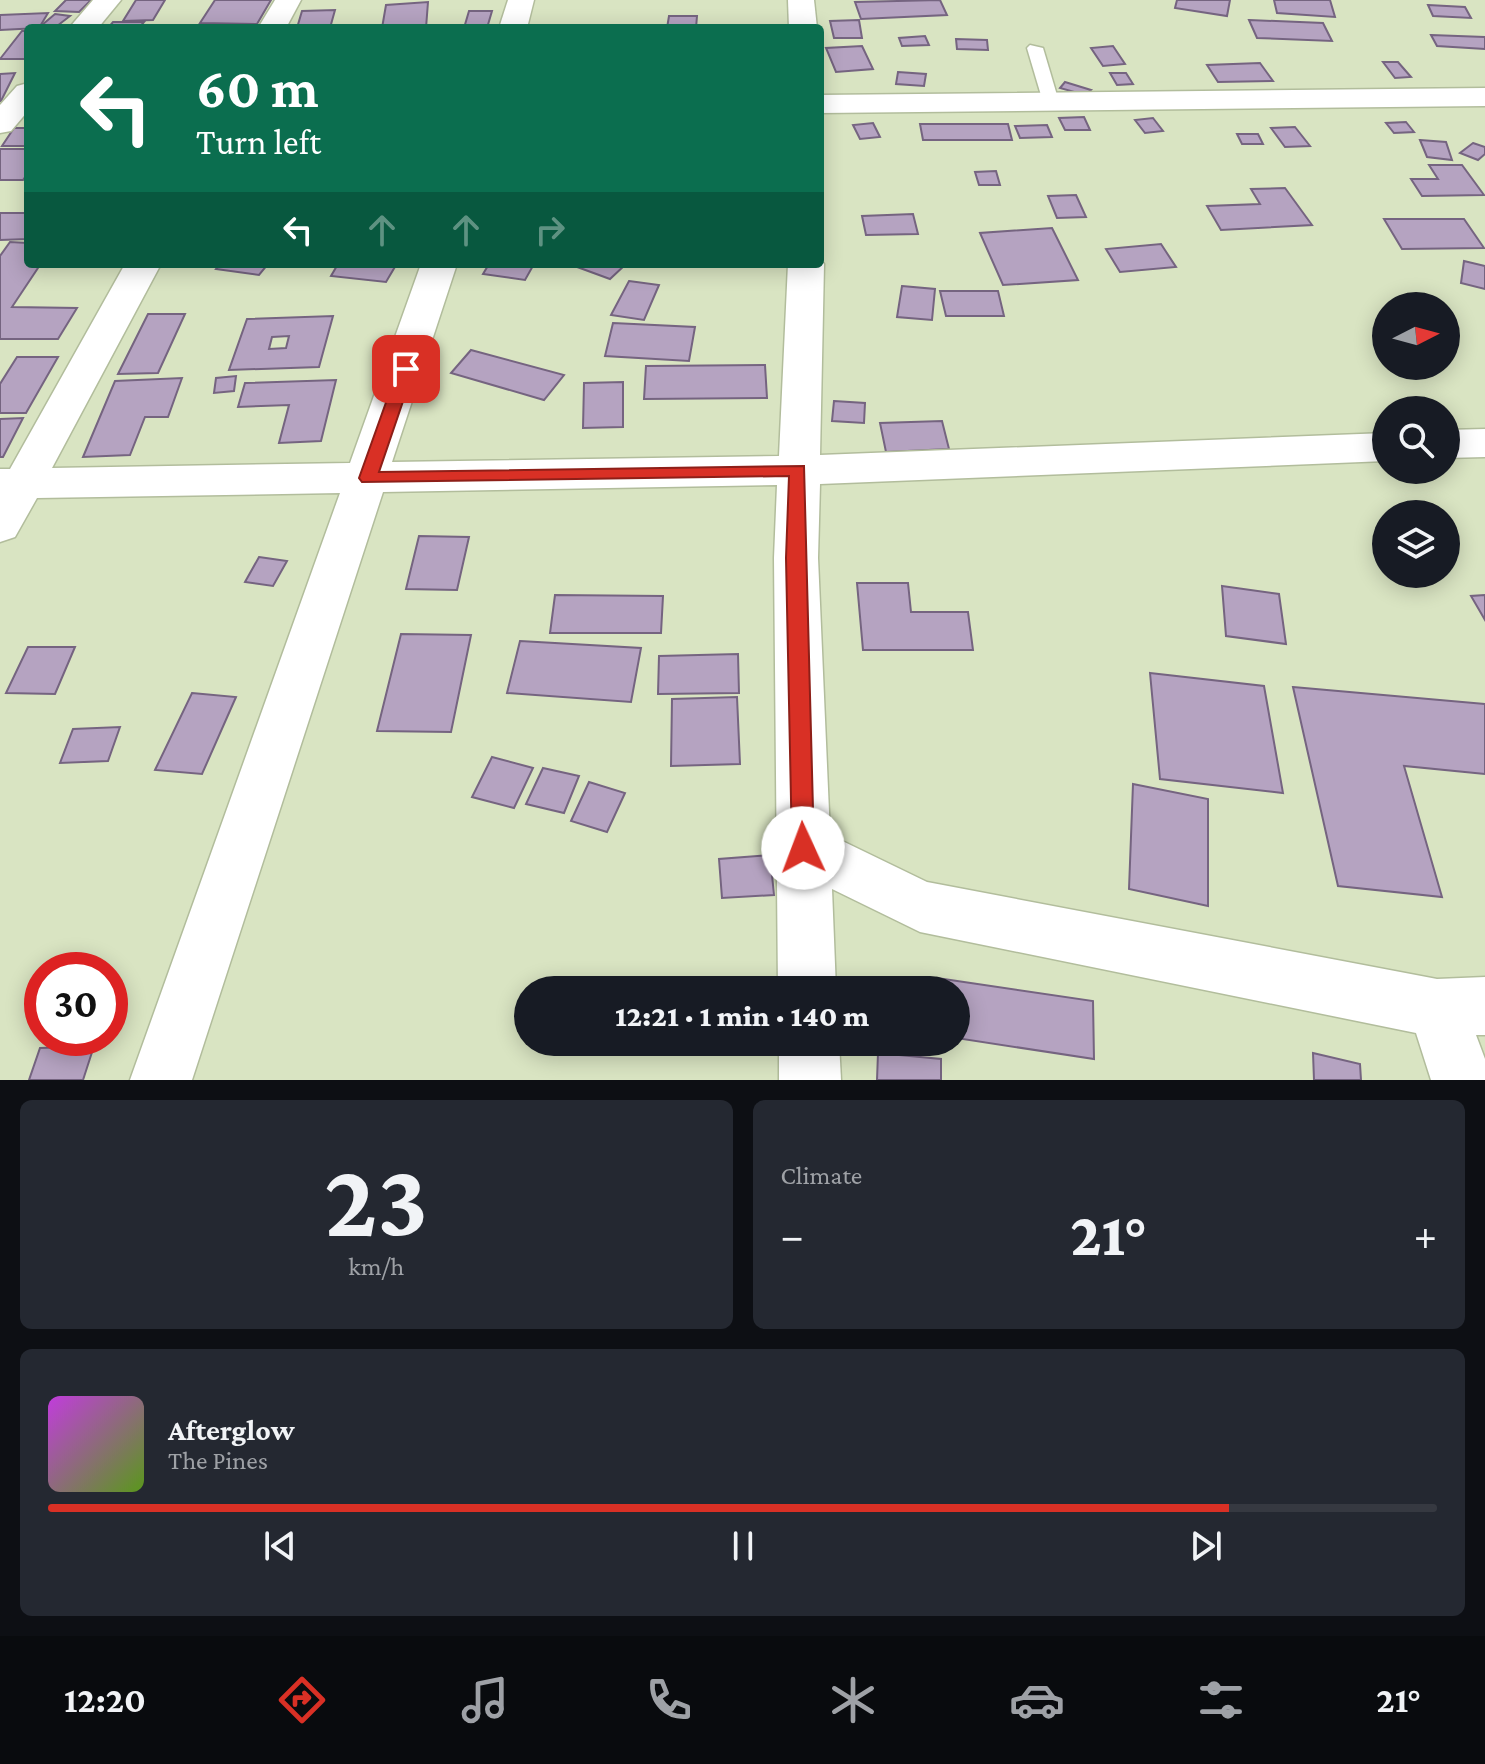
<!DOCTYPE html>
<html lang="en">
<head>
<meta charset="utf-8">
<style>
	:root { --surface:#171b24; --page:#242831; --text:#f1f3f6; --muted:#9ea1a6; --line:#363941; --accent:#d93025 }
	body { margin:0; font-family:"Crimson Pro",serif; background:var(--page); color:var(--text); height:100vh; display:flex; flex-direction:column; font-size:30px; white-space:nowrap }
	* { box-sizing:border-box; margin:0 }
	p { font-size:26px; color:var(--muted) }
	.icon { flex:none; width:44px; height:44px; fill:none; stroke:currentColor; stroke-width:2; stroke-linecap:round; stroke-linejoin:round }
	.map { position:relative; height:1080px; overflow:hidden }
	.panel { display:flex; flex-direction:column; gap:20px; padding:20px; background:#0d0f14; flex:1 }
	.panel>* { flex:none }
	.top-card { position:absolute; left:24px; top:24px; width:800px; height:244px; border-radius:8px; box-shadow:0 4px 20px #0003; background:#0b6e4f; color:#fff; overflow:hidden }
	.needle { width:52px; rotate:84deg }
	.tools { position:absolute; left:1372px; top:292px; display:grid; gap:16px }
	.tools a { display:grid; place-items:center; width:88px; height:88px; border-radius:50%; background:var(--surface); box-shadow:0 4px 20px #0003; font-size:40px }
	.speed { position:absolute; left:24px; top:952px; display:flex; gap:16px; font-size:40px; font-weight:700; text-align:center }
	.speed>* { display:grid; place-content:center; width:104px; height:104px; border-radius:50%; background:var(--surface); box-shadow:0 4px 20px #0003; line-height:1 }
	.speed .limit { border:12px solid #d22; background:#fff; color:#111 }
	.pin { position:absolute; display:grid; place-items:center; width:68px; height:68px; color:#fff; margin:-34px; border-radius:16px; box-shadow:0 4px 12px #0006 }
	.me { position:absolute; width:88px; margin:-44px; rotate:358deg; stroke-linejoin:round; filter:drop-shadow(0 0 6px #0008) }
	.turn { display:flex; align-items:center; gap:28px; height:168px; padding:0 40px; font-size:36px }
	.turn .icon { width:104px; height:104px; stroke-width:2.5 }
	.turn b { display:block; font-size:56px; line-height:68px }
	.lanes { display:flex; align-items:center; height:76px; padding:0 40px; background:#0003; justify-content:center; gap:40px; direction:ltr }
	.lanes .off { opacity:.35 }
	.big { font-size:60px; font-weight:800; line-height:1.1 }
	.panel .widget { flex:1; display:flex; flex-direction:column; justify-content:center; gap:12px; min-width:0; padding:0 28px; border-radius:12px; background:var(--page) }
	.panel .dial { align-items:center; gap:0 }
	.dial b { font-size:104px; line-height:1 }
	.song { display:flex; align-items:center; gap:24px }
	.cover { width:96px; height:96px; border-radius:12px; background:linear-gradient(135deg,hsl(290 70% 55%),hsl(90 70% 35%)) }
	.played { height:8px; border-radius:4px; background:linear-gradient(90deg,var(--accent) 85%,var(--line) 85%) }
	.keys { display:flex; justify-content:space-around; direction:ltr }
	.heat { display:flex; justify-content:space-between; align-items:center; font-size:44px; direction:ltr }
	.panel .tiles { flex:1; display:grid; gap:20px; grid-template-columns:1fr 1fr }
	.widget:last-child { grid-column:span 2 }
	.trip { position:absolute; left:514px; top:976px; width:456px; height:80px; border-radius:40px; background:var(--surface); box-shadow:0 4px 20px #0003; font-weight:800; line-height:80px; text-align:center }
	.tab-bar { display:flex; height:128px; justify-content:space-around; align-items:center; background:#090b0e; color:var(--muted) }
	.tab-bar .icon { width:56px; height:56px }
	.tab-bar .selected { color:var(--accent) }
	.tab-bar b { font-size:36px; color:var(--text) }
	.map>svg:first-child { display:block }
</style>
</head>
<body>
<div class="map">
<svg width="1485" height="1080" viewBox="0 0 1485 1080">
	<rect width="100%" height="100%" fill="#d9e4c2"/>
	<g fill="#b5a3c1" stroke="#756480" stroke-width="2" fill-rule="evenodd">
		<polygon points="66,0 91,0 79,12 55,11"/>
		<polygon points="136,0 165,0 153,20 123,21"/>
		<polygon points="215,0 271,0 257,24 200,23"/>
		<polygon points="940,0 947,15 861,19 855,2"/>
		<polygon points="1177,0 1230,0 1227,16 1175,8"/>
		<polygon points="1274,0 1330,0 1335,17 1277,13"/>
		<polygon points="428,2 426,28 382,28 386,5"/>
		<polygon points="1428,5 1465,7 1471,18 1433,16"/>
		<polygon points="335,10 330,28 297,28 302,11"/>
		<polygon points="469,11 492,11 487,28 464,28"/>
		<polygon points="48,13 39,28 0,30 0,15"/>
		<polygon points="55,14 70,16 57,26 42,25"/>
		<polygon points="669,16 697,16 696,28 667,28"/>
		<polygon points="859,20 862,38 834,38 830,21"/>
		<polygon points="1249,20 1323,23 1332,41 1257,38"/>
		<polygon points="113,22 144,22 139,28 108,28"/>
		<polygon points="22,31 28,31 28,59 0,59"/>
		<polygon points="1431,35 1485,37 1485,49 1437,46"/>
		<polygon points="925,36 929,45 902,46 899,38"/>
		<polygon points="956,39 987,40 988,50 957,49"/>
		<polygon points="862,46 873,69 836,72 826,48"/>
		<polygon points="1113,46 1125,64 1103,66 1091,48"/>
		<polygon points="1383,62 1398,62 1411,77 1395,78"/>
		<polygon points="1260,63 1273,81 1218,82 1207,65"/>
		<polygon points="898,72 926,74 924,86 896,84"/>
		<polygon points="15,73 1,101 0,101 0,74"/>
		<polygon points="1110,73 1126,73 1133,84 1117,85"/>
		<polygon points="1065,82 1091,90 1085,95 1060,88"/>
		<polygon points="1084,117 1090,130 1065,130 1059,118"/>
		<polygon points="1153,118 1163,131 1145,133 1135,120"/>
		<polygon points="1406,122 1414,132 1394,133 1386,123"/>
		<polygon points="873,123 880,137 860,139 853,125"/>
		<polygon points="920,124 1008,124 1012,140 923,140"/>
		<polygon points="1047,125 1052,137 1020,138 1015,126"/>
		<polygon points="1295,127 1310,146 1285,147 1271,128"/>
		<polygon points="14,128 28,128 28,146 2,146"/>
		<polygon points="1237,134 1258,134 1263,144 1242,144"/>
		<polygon points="1420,140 1446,142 1452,160 1427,157"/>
		<polygon points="1473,143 1485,147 1485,154 1478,160 1460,153"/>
		<polygon points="0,149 28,149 28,173 23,180 0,180"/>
		<polygon points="1429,165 1462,165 1484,195 1422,196 1411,179 1438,179"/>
		<polygon points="996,171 1000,185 979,185 975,172"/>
		<polygon points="1285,188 1312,225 1221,230 1207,206 1260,204 1251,189"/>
		<polygon points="1076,195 1086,217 1057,218 1048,196"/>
		<polygon points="0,213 28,213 28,239 0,240"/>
		<polygon points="913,214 918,234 866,235 862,216"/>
		<polygon points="1384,219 1464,219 1484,248 1402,249"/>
		<polygon points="1052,228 1078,280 1003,285 980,233"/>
		<polygon points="10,242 28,243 28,264 102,264 40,265 12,307 77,308 58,339 0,339 0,256"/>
		<polygon points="1161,244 1176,267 1120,272 1106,249"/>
		<polygon points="1464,261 1485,266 1485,289 1461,283"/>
		<polygon points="220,264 268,264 259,275 216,269"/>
		<polygon points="338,264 384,264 396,265 386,282 331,276"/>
		<polygon points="489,264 534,264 525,280 483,274"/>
		<polygon points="569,264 626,264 610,279"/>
		<polygon points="629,281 659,285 644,320 611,315"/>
		<polygon points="902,286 935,289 932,320 897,317"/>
		<polygon points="940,291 998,291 1004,316 946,316"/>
		<polygon points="148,314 185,314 158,373 118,374"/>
		<path d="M 333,316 L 319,367 L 229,370 L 247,319 ZM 289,336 L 286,348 L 269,349 L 272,337 Z"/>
		<polygon points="613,323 695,327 689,361 605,356"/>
		<polygon points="471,350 564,375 544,400 451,373"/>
		<polygon points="17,357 58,357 26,413 0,413 0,384"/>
		<polygon points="765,365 767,398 644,399 646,366"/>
		<polygon points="236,376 234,391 214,393 216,378"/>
		<polygon points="182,378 168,417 145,417 130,455 83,457 115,381"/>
		<polygon points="336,380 321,441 279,443 289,405 238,407 245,383"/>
		<polygon points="623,382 623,427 583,428 584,383"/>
		<polygon points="834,401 865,403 864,423 832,421"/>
		<polygon points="23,418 3,457 0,457 0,419"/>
		<polygon points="942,421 949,449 886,452 880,423"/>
		<polygon points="419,536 469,537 457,590 406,589"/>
		<polygon points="259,557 287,561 273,586 245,582"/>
		<polygon points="857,583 908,583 911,612 968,612 973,650 863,650"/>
		<polygon points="1222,586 1279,594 1286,644 1226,636"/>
		<polygon points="555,595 663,596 661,633 550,633"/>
		<polygon points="1485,595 1485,620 1471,596"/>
		<polygon points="401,634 471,635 451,732 377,731"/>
		<polygon points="520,641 641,648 631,702 507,693"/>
		<polygon points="28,647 75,647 55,694 6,693"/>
		<polygon points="738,654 739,693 658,694 659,656"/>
		<polygon points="1150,673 1264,686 1283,793 1160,779"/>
		<polygon points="1293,687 1485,704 1485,774 1404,766 1442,897 1338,886"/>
		<polygon points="192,693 236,697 202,774 155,770"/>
		<polygon points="737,697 740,764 671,766 672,699"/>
		<polygon points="120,727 108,761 60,763 73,729"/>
		<polygon points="492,757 533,768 514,808 472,797"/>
		<polygon points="543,768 579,776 564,813 526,804"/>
		<polygon points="589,782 625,793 607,832 571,821"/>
		<polygon points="1133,784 1208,799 1208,906 1129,889"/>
		<polygon points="770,855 774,895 722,898 719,859"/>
		<polygon points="937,978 1093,1001 1094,1059 956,1038 956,990 936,990"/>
		<polygon points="94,1046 83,1080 29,1080 40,1048"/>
		<polygon points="878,1053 941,1059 941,1080 877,1080"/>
		<polygon points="1313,1053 1360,1064 1361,1080 1314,1080"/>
	</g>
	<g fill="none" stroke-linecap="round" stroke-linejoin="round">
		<defs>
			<polygon id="service" points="1030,45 1043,48 1059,102 1057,105 1043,102 1027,48"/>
			<g id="minor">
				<polygon points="93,0 121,0 98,28 69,28"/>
				<polygon points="275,0 301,0 286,28 258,28"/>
				<polygon points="508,0 534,0 527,28 499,28"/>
				<polygon points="788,0 814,0 817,28 789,28"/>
				<polygon points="28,83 28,111 11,131 0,133 0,105 17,86"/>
				<polygon points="1485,88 1485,106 820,113 820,95"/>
				<polygon points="820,259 824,264 820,455 1386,433 1386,461 820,484 818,558 830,835 927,882 1437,979 1485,977 1485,1035 1476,1035 1485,1059 1485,1080 1431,1080 1416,1033 920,932 832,889 836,990 778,990 774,558 777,485 383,492 192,1080 130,1080 340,493 37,498 15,537 0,542 0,469 10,469 125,264 161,264 52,468 350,463 421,264 457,264 392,462 779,456 788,264 820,264"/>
				<polygon points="1485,429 1485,457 1446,458 1446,430"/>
				<polygon points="779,1042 839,1042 841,1080 779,1080"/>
			</g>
		</defs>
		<use href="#service" stroke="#b2bd9c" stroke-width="3"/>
		<use href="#minor" stroke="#b2bd9c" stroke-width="3"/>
		<use href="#service" fill="#fff" fill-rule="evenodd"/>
		<use href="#minor" fill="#fff" fill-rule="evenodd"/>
	</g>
	<polygon fill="#d93025" stroke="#8d1f18" stroke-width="2" points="406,364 414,369 379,472 804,466 814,848 811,855 803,858 795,855 792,848 786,558 789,476 362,482 359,478 398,369"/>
</svg>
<div class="tools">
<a><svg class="needle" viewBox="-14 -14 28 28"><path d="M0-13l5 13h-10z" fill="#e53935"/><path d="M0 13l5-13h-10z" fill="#9ea1a6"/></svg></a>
<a><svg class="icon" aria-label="search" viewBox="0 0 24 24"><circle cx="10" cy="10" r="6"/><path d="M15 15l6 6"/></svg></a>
<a><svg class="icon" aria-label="layers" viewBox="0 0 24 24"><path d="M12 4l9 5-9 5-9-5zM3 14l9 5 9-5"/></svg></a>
</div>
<div class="speed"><div class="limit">30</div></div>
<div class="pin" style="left:406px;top:369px;background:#d93025"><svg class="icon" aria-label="arrive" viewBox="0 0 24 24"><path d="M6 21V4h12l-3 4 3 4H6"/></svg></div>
<svg class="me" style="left:803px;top:848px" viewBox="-20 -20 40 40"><circle r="19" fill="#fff"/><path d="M0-13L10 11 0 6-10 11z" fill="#d93025"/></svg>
<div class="trip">12:21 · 1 min · 140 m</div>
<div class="top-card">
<div class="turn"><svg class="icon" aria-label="left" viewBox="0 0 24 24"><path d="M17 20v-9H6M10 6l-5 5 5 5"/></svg><div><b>60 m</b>Turn left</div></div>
<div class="lanes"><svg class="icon" aria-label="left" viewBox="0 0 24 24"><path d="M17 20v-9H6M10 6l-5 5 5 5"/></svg><svg class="icon off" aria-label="ahead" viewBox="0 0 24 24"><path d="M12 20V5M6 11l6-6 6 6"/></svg><svg class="icon off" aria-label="ahead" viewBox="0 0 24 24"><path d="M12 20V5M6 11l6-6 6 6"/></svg><svg class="icon off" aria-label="right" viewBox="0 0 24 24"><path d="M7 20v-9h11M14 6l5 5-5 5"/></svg></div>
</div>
</div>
<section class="panel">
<div class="tiles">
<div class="widget dial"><b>23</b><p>km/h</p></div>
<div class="widget"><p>Climate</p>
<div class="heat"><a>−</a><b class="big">21°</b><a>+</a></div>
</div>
<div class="widget">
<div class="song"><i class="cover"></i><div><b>Afterglow</b><p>The Pines</p></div></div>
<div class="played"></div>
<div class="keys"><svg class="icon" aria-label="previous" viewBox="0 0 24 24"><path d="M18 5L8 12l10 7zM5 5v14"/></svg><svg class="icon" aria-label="pause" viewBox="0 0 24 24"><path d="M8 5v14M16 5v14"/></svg><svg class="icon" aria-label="next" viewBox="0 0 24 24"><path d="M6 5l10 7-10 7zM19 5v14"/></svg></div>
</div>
</div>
</section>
<nav class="tab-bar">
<b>12:20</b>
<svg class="icon selected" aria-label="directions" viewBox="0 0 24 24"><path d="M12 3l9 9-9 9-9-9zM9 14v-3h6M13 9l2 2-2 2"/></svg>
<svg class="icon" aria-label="music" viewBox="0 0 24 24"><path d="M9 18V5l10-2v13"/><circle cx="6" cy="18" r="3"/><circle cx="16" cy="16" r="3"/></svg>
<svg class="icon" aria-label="phone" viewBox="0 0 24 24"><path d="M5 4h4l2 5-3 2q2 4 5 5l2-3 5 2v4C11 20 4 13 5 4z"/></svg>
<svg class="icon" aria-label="climate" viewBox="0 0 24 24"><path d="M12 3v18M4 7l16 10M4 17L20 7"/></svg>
<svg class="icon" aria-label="car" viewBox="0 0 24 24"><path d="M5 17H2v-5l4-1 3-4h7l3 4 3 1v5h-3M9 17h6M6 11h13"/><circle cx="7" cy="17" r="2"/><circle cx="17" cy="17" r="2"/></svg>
<svg class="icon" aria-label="filters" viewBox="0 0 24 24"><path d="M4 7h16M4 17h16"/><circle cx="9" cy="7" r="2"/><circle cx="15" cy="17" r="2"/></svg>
<b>21°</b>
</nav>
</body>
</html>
